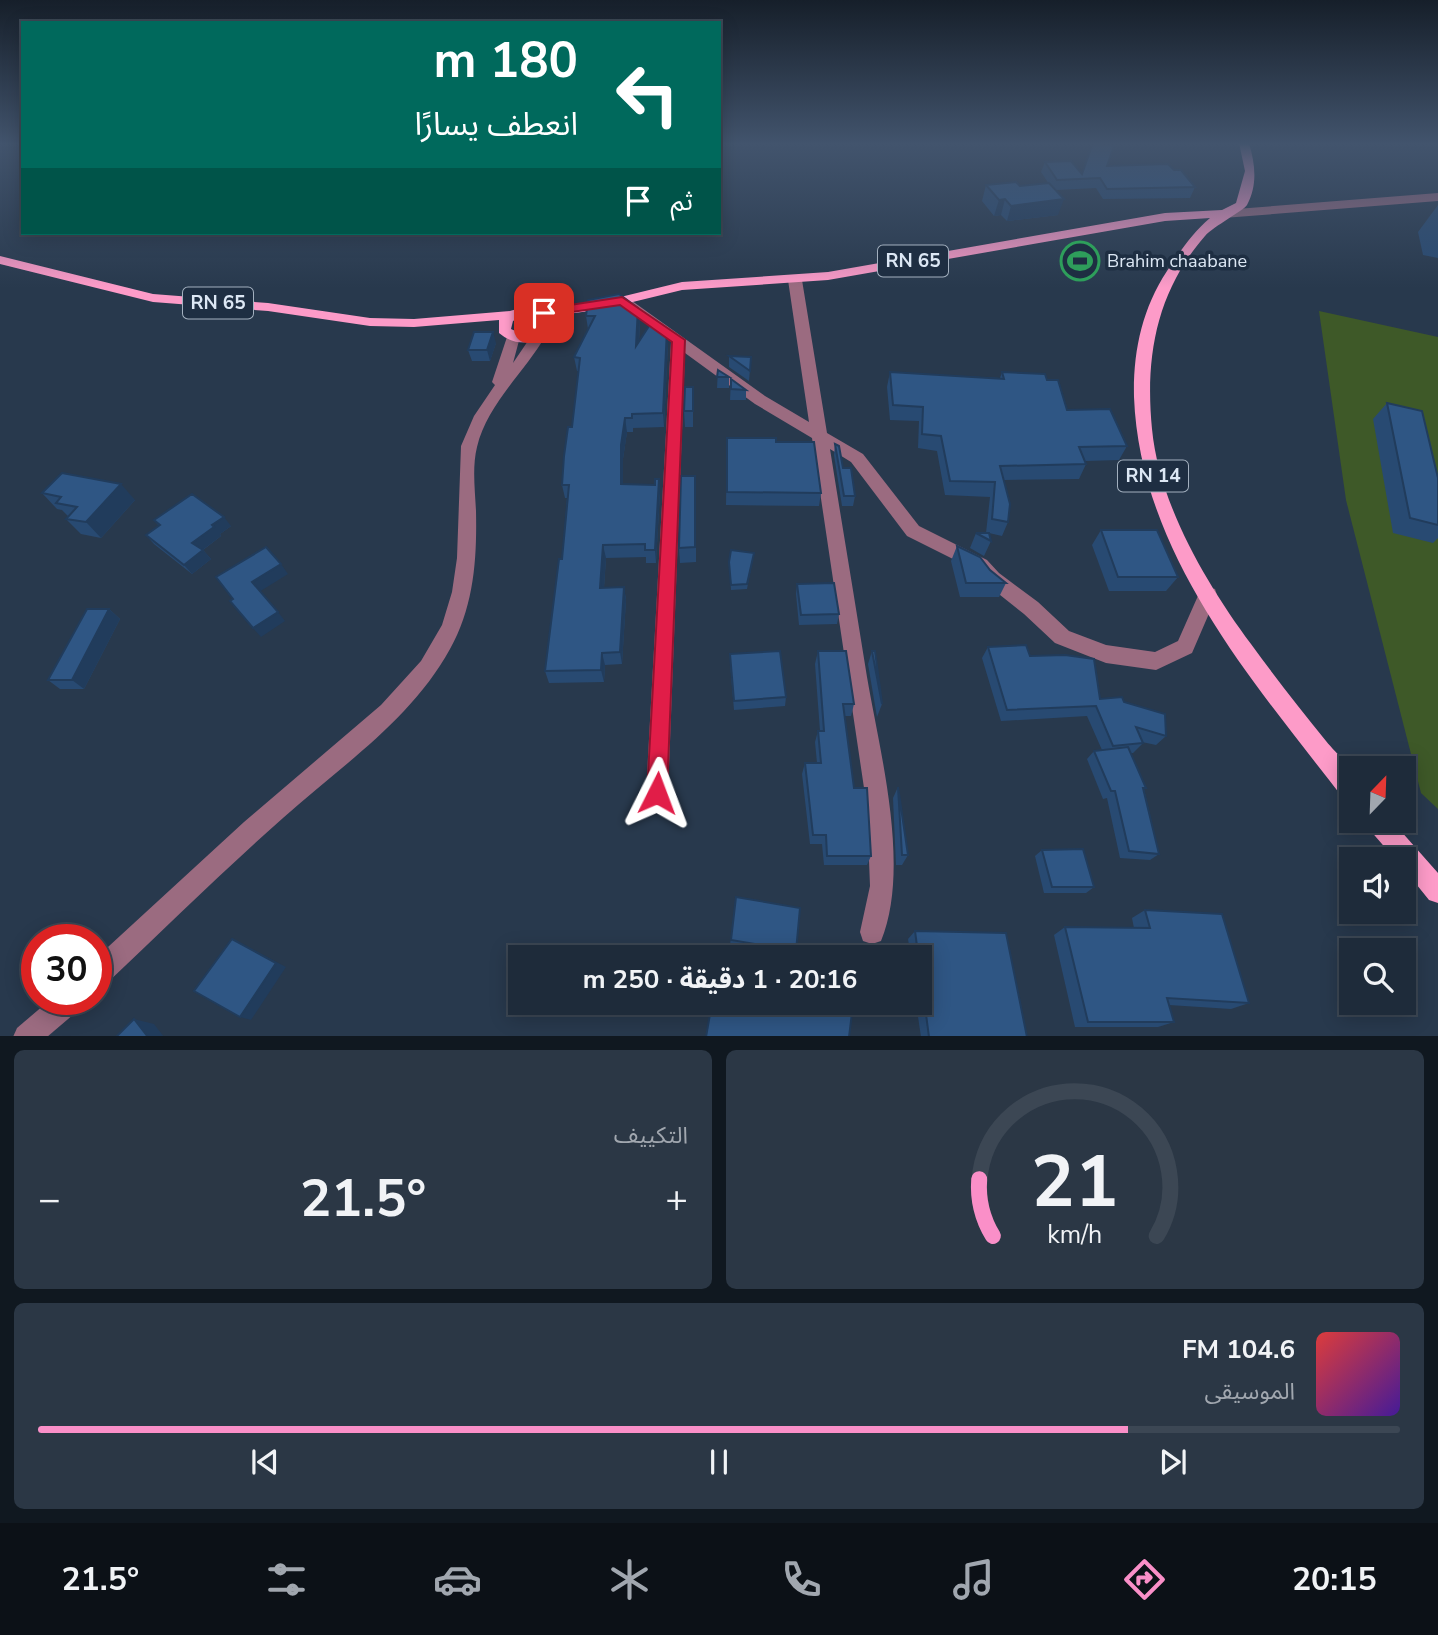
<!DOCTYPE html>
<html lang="ar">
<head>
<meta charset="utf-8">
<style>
	:root { --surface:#1e2b3a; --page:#2b3745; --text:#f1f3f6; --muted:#a1a7af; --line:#3c4754; --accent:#fa8fc8 }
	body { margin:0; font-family:"Nunito Sans","Noto Sans Arabic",sans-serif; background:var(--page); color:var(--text); direction:rtl; height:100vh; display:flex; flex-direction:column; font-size:26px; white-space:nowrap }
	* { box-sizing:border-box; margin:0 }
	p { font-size:23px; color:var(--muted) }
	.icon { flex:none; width:38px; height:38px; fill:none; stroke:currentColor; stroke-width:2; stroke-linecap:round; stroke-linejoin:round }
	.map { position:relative; height:1036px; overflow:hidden; direction:ltr }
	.panel { display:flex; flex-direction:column; gap:14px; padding:14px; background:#101820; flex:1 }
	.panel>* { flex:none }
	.banner { position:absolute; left:21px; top:21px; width:700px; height:214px; border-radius:0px; box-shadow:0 4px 18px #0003,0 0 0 2px var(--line); direction:rtl; background:#00695c; color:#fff; overflow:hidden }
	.needle { width:46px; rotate:23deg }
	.tools { position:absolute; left:1339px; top:756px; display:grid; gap:14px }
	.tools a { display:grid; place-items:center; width:77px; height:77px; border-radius:0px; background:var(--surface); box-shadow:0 4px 18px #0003,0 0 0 2px var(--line); font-size:35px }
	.speed { position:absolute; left:21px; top:924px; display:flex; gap:14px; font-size:35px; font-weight:700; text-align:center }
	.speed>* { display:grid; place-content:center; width:91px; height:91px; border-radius:50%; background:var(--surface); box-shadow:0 4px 18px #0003,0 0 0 2px var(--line); line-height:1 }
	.speed .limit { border:10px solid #d22; background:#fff; color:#111 }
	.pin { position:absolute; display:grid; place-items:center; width:60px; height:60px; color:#fff; margin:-30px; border-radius:14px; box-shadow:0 4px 10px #0006 }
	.me { position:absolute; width:77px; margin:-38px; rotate:3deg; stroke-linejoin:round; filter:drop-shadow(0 0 5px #0008) }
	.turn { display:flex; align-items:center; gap:24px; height:147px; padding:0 28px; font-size:32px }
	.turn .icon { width:91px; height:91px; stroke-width:2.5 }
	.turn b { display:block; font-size:49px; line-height:60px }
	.then { display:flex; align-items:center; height:66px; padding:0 28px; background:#0003; gap:14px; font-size:26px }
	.big { font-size:52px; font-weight:700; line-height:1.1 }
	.panel .tile { flex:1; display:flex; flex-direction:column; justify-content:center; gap:10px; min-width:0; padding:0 24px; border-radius:10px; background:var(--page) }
	.panel .dial { align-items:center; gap:0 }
	.dial svg { height:182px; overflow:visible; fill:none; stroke:var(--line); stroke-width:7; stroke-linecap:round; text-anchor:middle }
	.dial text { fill:var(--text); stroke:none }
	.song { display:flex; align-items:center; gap:21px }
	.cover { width:84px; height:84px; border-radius:10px; background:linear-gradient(135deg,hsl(0 70% 55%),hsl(260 70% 35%)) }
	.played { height:7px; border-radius:4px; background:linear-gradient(90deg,var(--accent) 80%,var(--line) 80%) }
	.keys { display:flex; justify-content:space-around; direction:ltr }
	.heat { display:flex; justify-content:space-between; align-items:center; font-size:38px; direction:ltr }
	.panel .tiles { flex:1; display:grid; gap:14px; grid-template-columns:1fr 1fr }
	.tile:last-child { grid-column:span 2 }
	.trip { position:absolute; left:508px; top:945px; width:424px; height:70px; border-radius:0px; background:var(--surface); box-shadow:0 4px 18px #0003,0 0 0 2px var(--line); font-weight:700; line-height:70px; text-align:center; direction:rtl }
	.menu { display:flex; height:112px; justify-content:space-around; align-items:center; background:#0c1117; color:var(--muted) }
	.menu .icon { width:49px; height:49px }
	.menu .selected { color:var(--accent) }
	.menu b { font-size:32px; color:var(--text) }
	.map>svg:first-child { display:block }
</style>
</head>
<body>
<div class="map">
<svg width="1438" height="1037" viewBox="0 0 1438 1037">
	<rect width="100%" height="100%" fill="#28394d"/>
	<polygon fill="#3e5928" points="1319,311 1438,337 1438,809 1421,793 1346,500"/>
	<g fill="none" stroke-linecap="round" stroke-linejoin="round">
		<g fill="#9b6b80" fill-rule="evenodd">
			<polygon points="1438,193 1438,201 1223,218 1217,214 1223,210"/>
			<path d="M 795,276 L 802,280 L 827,433 L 863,454 L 919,526 L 987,560 L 999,573 L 1038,602 L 1069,631 L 1106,645 L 1155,652 L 1178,641 L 1201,589 L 1208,587 L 1215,589 L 1217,595 L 1192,653 L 1156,670 L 1106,663 L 1055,643 L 1024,614 L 985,583 L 975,570 L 907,536 L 851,462 L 830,449 C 842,525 855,601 867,677 C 880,753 911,868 881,941 L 872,944 L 863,941 L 860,932 L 870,886 L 867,808 L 812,438 L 755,404 L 685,353 L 668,793 L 665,801 L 657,804 L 649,801 L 646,793 L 671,342 L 616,301 L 623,297 L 628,298 L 765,396 L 809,422 L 788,280 Z"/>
			<path d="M 539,330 L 546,335 C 525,372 487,404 477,447 C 472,467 475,490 476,511 C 477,559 474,606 450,649 C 411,720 341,766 283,818 C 222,872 164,929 105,985 L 96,989 L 96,958 L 244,822 L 381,705 L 421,661 L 442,625 L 452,592 L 457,558 L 461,446 L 474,416 L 495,385 L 492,382 L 508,334 L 518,334 L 520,337 L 513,363 L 534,332 Z"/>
			<polygon points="51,999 85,999 81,1008 47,1037 13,1037 17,1028"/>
		</g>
		<g fill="#fd9bc8" fill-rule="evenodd">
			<path d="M 1239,143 L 1249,143 C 1255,164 1258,184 1247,205 C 1243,211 1214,226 1205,236 C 1156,292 1145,358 1152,429 C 1159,504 1207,585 1251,644 C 1275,677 1300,709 1326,741 C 1333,750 1349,764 1351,774 C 1353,783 1351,793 1351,801 L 1343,798 C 1252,680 1140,553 1134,397 C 1133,352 1142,309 1167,271 C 1180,252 1192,233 1210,218 L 1165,221 L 828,280 L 682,290 L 604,309 L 553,316 L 557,321 C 545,343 519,350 499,333 L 499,320 L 414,327 L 370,326 L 268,311 L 153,302 L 0,264 L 0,256 L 153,294 L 268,303 L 370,318 L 414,319 L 510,311 L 527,306 L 544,309 L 604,301 L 682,282 L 828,272 L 1165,213 L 1222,210 L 1236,203 L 1245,171 ZM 528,314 L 539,316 L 543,321 L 537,329 L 522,334 L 511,329 L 513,321 Z"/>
			<polygon points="1366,821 1392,821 1438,873 1438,903 1429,900 1404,869 1404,859 1395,859 1369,829"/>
		</g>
	</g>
	<g fill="#284a72">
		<polygon points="1045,162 1082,174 1107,166 1174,170 1195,187 1190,198 1103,199 1096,188 1056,190 1058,215 1007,221 1001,215 994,216 982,201 986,185 1020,186 1049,184 1041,172"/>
		<polygon points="1438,205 1438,258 1423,255 1418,232"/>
		<polygon points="638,308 640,322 639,343 668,343 664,427 633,428 633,432 627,432 623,459 623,484 655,485 659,479 660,492 656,563 646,563 646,557 606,558 604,588 624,587 626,600 622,664 605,665 604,682 549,683 545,671 562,559 567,498 565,498 562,485 572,427 579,371 577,371 574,357 588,329 586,316"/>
		<polygon points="496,343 490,361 472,361 468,350"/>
		<polygon points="729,356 751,357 749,381 729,367"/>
		<polygon points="718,370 729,377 729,388 717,388"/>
		<polygon points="890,372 1000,378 1002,372 1047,380 1067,410 1127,446 1119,460 1085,461 1086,464 1079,479 1004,480 1008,522 1002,536 989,533 991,541 984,556 970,548 976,533 988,533 986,533 990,497 945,495 937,451 918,448 919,421 890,420 887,387"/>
		<polygon points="731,379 746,390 746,400 730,400"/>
		<polygon points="693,387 693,427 685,427 684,411"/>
		<polygon points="1387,403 1438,478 1438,538 1433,543 1393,533 1373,419"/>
		<polygon points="727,438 776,442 821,493 819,506 726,505"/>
		<polygon points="835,444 843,468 855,496 853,506 842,506 834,455"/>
		<polygon points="696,492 696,562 680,563 679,548"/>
		<polygon points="42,493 135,500 101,538 81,534 66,519 68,516 62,510 57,509"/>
		<polygon points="154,520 231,526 220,534 221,536 203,550 211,559 192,574 154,544 146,535 159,526"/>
		<polygon points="1101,530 1178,577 1166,591 1109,591 1092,545"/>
		<polygon points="957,546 1006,583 999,597 960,597 951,561"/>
		<polygon points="754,553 747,589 731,590 729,562"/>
		<polygon points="797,584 839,614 837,624 799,625 796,594"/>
		<polygon points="109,609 120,619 84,689 60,689 48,680"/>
		<polygon points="988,647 1030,656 1100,699 1124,702 1166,736 1156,745 1142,742 1143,743 1133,753 1131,753 1146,788 1144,789 1159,854 1150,860 1120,858 1107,798 1103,799 1087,759 1094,751 1102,750 1087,716 1001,721 982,658"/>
		<polygon points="818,651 854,704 851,716 845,716 854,788 871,856 867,865 824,865 822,844 810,844 802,774 805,763 817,763 815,742 818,731 820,731 815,664"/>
		<polygon points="872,651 882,704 877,717 868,664"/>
		<polygon points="730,654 786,697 785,706 734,710 730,663"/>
		<polygon points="898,787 908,855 902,865 896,865 893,798"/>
		<polygon points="1042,850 1094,887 1086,893 1044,893 1035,856"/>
		<polygon points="736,897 796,951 795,956 730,945"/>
		<polygon points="1145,910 1249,1003 1231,1009 1169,1005 1174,1022 1158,1027 1075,1027 1054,935 1065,927 1134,928 1132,918"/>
		<polygon points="915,931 1027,1037 921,1037 916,1003 919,1003 919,957 911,957 908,939"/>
	</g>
	<g fill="#213c5c">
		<polygon points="1005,199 1001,215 994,216 999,200"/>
		<polygon points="1064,199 1058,215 1007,221 1011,206"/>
		<polygon points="638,308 640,322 638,360 636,346"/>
		<polygon points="667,329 668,343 664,427 663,413"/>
		<polygon points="493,332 496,343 490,361 487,350"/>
		<polygon points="625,418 627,432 623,459 623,497 621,484 621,445"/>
		<polygon points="659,479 660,492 656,563 655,550"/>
		<polygon points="121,484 135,500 101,538 86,522"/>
		<polygon points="224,517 231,526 220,534 221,536 200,552 192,543"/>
		<polygon points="603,545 606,558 603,601 600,588"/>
		<polygon points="203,550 211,559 192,574 184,565"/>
		<polygon points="281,564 288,574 259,592 252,582"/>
		<polygon points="624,587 626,600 622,664 620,652"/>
		<polygon points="109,609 120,619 84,689 72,680"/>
		<polygon points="278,612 285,621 261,637 253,628"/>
		<polygon points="602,653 605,665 604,682 601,670"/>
		<polygon points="232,939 286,967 251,1020 240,1017"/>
		<polygon points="134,1019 154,1024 164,1037 148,1037"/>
	</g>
	<g fill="#2f5684" stroke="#213c5c" stroke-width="2">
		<polygon points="1093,143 1101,143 1114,146 1107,166 1168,164 1174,170 1181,170 1195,187 1107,189 1100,178 1057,180 1045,162 1071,161 1082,174"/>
		<polygon points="1016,182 1020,186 1049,183 1064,199 1011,206 1005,199 999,200 986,185"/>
		<polygon points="619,294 638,308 636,346 651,323 661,324 667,329 663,413 632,414 632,418 625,418 621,445 621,484 655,485 655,479 659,479 655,550 645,550 645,544 603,545 600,588 624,587 620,652 602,653 601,670 545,671 559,559 562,559 569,485 562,485 564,456 568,427 572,427 580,358 574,357 595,316 586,316 588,300"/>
		<polygon points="474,332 493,332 487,350 468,350"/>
		<polygon points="729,356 751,357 750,371"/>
		<polygon points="718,370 729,377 717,377"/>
		<polygon points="890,372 1004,379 1002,372 1045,374 1047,380 1058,380 1067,410 1110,409 1127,446 1079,447 1086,464 1000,466 1010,504 1008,522 992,519 995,482 950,481 941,436 922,434 923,407 893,405"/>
		<polygon points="731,379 746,390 731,389"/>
		<polygon points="685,387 693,387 693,411 684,411"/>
		<polygon points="1387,403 1422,411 1438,478 1438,525 1410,518"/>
		<polygon points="727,438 776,438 776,442 814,442 821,493 727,492"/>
		<polygon points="835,444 839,446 843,468 851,468 855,496 844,496"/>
		<polygon points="62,473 121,484 86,522 66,519 77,507 56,503 61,497 42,493"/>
		<polygon points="681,476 695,476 695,547 679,548"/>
		<polygon points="192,494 224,517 212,525 214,527 192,543 203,550 184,565 146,535 160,525 154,520"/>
		<polygon points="1101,530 1157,530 1178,577 1118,577"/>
		<polygon points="976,533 989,533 991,541"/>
		<polygon points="957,546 980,557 990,570 1006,583 966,583"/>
		<polygon points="266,547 281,564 252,582 278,612 253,628 230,601 233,599 216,577"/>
		<polygon points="731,550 754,553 747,584 731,585 729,562"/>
		<polygon points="834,583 839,614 801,615 797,584"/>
		<polygon points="87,609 109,609 72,680 48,680"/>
		<polygon points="1026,645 1030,656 1065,655 1094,659 1100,699 1122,697 1124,702 1165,714 1166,736 1136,727 1143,743 1113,746 1096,706 1007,710 988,647"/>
		<polygon points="780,651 786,697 734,701 730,654"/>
		<polygon points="818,651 846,651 854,704 843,704 854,788 867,788 871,856 827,856 826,835 813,835 805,763 821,763 818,731 824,731"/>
		<polygon points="872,651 875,651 882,704"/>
		<polygon points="1128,747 1146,788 1143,788 1159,854 1129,851 1115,791 1111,791 1094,751"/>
		<polygon points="898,787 908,855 902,855"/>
		<polygon points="1083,849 1094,887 1052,887 1042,850"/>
		<polygon points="736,897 800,908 796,951 731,940"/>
		<polygon points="1145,910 1222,914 1249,1003 1167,998 1174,1022 1088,1022 1065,927 1150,928"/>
		<polygon points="915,931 1006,933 1027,1037 929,1037"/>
		<polygon points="232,939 276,963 240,1017 194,991"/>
		<polygon points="712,1003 817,1003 852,1013 849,1037 706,1037"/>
		<polygon points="134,1019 148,1037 116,1037"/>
	</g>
	<linearGradient id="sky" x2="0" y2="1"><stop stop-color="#161f2a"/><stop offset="0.5" stop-color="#42546d"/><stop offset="1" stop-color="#42546d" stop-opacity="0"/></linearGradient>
	<rect width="1438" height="288" fill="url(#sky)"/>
	<polygon fill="#e11d48" stroke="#92132f" stroke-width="2" points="622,297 685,340 667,793 664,800 657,803 650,800 647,793 672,342 620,305 544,316 537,313 544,309"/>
	<defs>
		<symbol id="stadium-ring" viewBox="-11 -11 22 22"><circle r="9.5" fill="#1e2e42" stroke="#2e9e5b" stroke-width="1.5"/><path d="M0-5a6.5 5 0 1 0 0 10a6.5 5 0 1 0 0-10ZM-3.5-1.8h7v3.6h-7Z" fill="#2e9e5b"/></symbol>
	</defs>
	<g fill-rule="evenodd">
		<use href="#stadium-ring" x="1058" y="239" width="44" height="44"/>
	</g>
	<g text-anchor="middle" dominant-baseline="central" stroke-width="7" stroke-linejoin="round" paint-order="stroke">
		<g font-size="18" fill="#dce7f4" stroke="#1e2e42" text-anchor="start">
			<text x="1107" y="261">Brahim chaabane</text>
		</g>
		<g fill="#1e2e42" stroke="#a3b0bf" stroke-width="2">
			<rect x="878" y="245.5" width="70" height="31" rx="5"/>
			<rect x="183" y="287.5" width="70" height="31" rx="5"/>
			<rect x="1118" y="460.5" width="70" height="31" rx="5"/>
		</g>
		<g font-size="19" font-weight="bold" fill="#dce7f4">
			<text x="913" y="261">RN 65</text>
			<text x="218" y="303">RN 65</text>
			<text x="1153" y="476">RN 14</text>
		</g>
	</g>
</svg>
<div class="tools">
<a><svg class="needle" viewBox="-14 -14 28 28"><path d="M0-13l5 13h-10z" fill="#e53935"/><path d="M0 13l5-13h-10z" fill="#a1a7af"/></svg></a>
<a><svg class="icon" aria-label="sound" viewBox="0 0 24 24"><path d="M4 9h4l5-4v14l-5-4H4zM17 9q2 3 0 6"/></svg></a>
<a><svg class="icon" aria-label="search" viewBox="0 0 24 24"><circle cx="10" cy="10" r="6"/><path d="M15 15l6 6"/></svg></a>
</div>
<div class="speed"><div class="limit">30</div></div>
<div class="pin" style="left:544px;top:313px;background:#d93025"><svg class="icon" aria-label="arrive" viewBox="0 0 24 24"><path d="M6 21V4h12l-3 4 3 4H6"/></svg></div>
<svg class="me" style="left:657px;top:793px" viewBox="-20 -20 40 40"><path d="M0-17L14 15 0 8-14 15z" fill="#e11d48" stroke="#fff" stroke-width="4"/></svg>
<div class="trip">20:16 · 1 دقيقة · 250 m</div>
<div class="banner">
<div class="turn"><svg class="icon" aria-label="left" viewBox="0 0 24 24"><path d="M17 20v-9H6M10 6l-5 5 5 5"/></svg><div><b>180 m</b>انعطف يسارًا</div></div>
<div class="then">ثم<svg class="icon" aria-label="arrive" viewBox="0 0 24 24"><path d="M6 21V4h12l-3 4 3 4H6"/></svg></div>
</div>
</div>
<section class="panel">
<div class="tiles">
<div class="tile dial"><svg viewBox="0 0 100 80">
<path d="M14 69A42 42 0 1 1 86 69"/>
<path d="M14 69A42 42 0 0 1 8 44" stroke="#fa8fc8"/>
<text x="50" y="56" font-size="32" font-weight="700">21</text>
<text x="50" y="72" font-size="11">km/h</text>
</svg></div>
<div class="tile"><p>التكييف</p>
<div class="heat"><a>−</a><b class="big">21.5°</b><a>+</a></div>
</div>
<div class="tile">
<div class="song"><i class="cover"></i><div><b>104.6 FM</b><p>الموسيقى</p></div></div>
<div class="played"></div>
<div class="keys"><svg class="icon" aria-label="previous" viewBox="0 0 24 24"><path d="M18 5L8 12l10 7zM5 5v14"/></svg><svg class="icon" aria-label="pause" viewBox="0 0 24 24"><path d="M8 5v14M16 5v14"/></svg><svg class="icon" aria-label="next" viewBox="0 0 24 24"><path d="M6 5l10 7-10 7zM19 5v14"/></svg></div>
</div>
</div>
</section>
<nav class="menu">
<b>20:15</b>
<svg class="icon selected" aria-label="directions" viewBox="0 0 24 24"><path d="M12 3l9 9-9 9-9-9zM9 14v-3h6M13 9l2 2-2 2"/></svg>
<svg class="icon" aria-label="music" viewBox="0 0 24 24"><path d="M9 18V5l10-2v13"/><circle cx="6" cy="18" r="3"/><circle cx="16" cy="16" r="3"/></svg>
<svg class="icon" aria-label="phone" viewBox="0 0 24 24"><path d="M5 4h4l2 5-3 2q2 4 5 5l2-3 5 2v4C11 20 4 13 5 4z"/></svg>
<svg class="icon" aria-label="climate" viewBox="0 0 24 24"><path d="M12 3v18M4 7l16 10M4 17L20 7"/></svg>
<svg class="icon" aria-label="car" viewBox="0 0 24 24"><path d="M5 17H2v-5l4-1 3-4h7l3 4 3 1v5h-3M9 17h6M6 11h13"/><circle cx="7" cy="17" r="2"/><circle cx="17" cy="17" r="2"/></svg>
<svg class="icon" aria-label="filters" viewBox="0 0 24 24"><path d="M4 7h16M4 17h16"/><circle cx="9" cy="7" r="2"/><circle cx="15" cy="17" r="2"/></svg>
<b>21.5°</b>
</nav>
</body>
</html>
